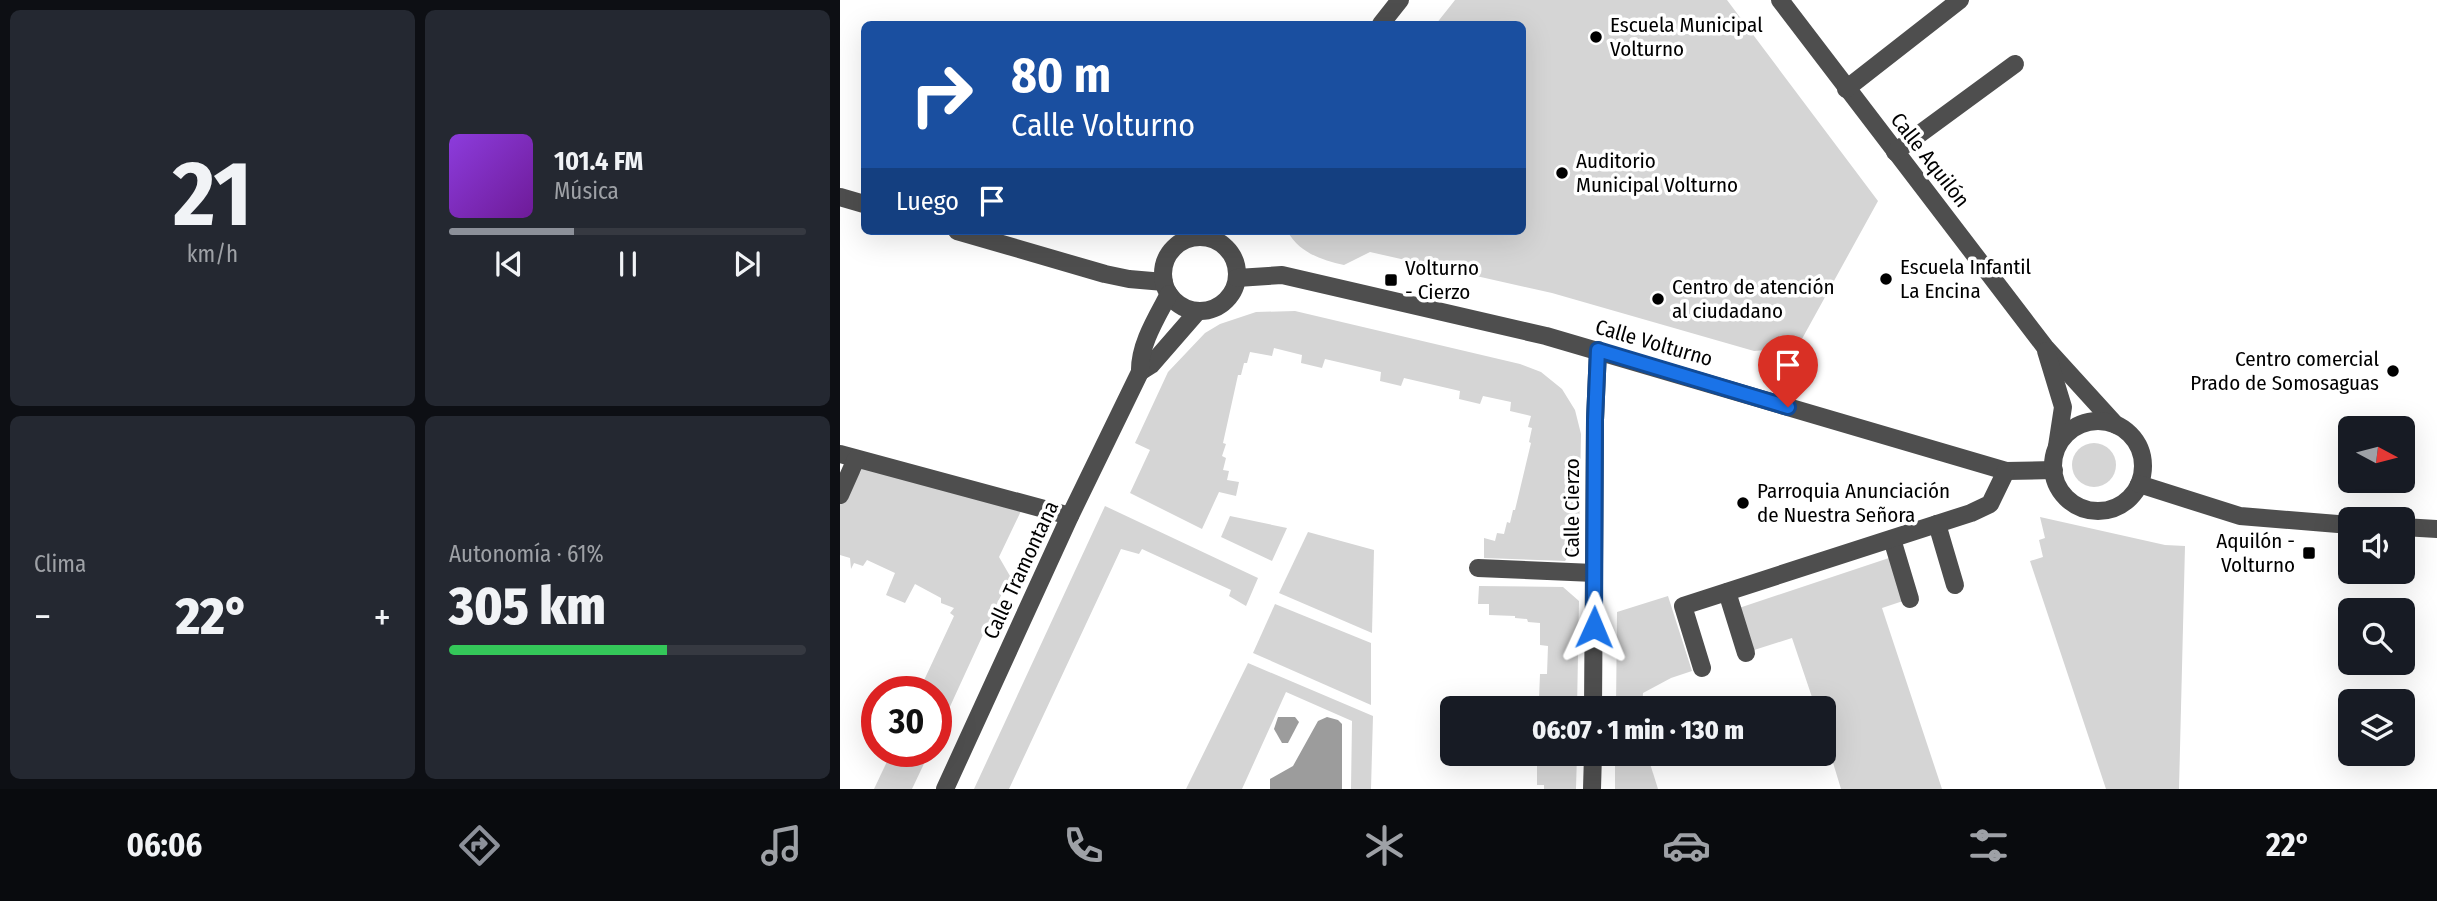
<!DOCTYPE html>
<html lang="es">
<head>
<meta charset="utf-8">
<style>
	:root { --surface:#171b24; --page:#242831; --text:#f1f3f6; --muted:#9ea1a6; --line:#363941; --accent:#8c9099 }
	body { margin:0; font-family:"Fira Sans Condensed",sans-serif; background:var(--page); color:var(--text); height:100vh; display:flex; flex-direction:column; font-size:26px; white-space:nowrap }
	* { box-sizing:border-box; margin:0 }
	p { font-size:23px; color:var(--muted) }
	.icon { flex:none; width:38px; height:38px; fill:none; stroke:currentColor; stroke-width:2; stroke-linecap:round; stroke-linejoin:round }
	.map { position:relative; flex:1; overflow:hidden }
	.panel { display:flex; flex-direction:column; gap:10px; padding:10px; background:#0d0f14; width:840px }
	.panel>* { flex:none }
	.top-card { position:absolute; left:21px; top:21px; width:665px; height:214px; border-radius:10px; box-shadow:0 7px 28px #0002; background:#1a4fa0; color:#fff; overflow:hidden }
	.needle { width:46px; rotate:97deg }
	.buttons { position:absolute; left:1498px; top:416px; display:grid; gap:14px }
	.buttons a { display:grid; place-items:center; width:77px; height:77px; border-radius:10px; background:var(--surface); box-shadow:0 7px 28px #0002; font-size:35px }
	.speed { position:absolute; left:21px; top:676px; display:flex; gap:14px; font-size:35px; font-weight:700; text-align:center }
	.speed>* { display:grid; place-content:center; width:91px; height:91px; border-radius:50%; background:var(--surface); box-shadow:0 7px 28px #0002; line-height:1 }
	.speed .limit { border:10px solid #d22; background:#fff; color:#111 }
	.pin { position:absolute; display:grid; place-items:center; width:60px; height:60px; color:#fff; margin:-72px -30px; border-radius:50% 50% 50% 0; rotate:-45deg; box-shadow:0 0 7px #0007 }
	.pin .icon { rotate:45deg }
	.me { position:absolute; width:77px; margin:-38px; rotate:1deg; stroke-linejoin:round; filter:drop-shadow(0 0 5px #0008) }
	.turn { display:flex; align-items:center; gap:24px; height:147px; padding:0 35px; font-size:32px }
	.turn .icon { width:91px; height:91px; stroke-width:2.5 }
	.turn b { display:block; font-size:49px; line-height:60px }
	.then { display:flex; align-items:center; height:66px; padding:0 35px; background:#0003; gap:14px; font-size:26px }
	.big { font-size:52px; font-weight:800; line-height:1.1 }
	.panel .tile { flex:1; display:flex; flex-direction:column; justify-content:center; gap:10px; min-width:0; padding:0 24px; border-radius:10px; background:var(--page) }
	.panel .dial { align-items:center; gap:0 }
	.dial b { font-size:91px; line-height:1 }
	.song { display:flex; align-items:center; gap:21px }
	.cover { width:84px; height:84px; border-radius:10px; background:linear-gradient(135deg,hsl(270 70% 55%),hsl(280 70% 35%)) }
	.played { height:7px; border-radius:4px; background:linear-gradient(90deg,var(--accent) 35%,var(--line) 35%) }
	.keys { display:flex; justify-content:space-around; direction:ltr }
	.heat { display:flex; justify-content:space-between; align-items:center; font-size:38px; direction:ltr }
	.charge { height:10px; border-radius:5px; background:linear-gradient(90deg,#34c759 61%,var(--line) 0) }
	.panel .tiles { flex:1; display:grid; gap:10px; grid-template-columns:repeat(2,1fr) }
	.trip { position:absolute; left:600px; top:696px; width:396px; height:70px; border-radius:10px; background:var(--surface); box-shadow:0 7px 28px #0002; font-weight:800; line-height:70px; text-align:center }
	.dock { display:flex; height:112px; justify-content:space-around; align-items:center; background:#090b0e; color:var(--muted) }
	.dock .icon { width:49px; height:49px }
	.dock .active { color:var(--accent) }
	.dock b { font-size:32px; color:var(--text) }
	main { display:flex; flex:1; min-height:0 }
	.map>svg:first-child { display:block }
</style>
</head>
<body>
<main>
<section class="panel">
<div class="tiles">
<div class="tile dial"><b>21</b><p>km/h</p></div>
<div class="tile">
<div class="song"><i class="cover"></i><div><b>101.4 FM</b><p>Música</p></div></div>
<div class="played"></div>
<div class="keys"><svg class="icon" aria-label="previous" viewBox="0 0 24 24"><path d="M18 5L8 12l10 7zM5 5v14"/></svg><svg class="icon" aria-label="pause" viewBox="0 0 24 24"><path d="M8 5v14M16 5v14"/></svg><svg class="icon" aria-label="next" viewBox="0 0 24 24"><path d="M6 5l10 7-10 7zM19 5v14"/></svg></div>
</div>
<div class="tile"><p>Clima</p>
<div class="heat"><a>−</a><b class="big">22°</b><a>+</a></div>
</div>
<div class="tile"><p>Autonomía · 61%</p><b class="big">305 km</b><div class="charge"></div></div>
</div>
</section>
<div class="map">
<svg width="1597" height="789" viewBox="0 0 1597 789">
	<rect width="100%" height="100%" fill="#fff"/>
	<g fill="#d5d5d5">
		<path d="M 615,0 L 887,0 L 1038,201 L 952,357 L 940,349 L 914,351 L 712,293 L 530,252 L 504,265 C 481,260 460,253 447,231 L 682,231 L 682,24 L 596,24 Z"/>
		<polygon points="455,311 680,364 701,372 722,389 735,410 741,434 739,542 725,561 644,558 644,538 655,541 657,533 664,534 667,522 670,523 673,510 675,510 691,443 689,442 692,428 688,427 691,416 670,411 671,402 643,396 640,404 619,399 620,391 564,378 561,386 540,381 541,372 485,359 482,368 461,363 462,355 434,348 432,356 410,352 407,363 404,363 401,375 398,375 383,443 386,444 382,456 386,458 383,470 389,471 387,480 399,482 396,496 379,492 362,529 290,493 310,450 295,443 328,372 365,333 380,324 416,312"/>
		<circle cx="1254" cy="465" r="22"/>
		<polygon points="24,461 181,511 159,557 170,576 96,737 96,691 79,691 114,616 110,613 114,608 101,603 101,598 75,584 65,603 46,595 55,573 27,560 23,566 14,563 11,569 10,558 0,555 0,495 11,470 20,473"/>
		<polygon points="265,506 418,578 406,606 389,596 391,590 302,549 299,554 281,549 169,789 134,789"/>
		<polygon points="390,516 447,528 432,561 381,537"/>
		<polygon points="1200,517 1325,545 1345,546 1339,789 1266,789 1190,561 1203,557 1199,540 1205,538"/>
		<polygon points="468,532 534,550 532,633 439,593"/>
		<polygon points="1049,558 1063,601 1042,608 1102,789 1001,789 984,733 984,709 976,709 952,638 911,651 899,608"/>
		<polygon points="639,586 723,587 739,601 737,709 706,709 706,699 699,699 700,674 707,674 708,646 700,645 700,623 688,622 687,619 675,618 675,616 649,615 649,604 638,604"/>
		<polygon points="828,596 852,671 831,678 803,693 802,709 776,709 777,612"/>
		<polygon points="435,604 531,643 531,705 413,653"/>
		<polygon points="408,663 533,716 531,789 511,789 512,721 446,692 402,789 346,789"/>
		<polygon points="52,751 90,751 72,789 34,789"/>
		<polygon points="705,754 737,754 736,789 704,789 704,785 697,785 697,758 705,759"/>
		<polygon points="775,754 807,754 818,789 775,789"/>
	</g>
	<g fill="#9c9c9c">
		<polygon points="438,717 455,717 459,722 448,743 442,743 434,729"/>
		<polygon points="487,717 498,720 502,724 502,789 430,789 430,779 453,766 478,721"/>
	</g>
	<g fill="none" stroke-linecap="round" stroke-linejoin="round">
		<g stroke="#4e4e4e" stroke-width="18">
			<polyline points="940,0 1205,347 1276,425"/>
			<polyline points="541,24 560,0"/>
			<polyline points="1006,89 1120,0"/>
			<polyline points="1055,152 1175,64"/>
			<polyline points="0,197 24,204"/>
			<polyline points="117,231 265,274 289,279 324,282"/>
			<circle cx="360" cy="274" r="37"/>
			<polyline points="397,278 442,275 706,336 1166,471 1214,470"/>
			<polyline points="1206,351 1223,407 1217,446"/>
			<polyline points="300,372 311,365 358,311"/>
			<circle cx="1258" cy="466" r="45"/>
			<polyline points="0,454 230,516"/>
			<polyline points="1299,484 1400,516 1510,525"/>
			<polyline points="0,495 16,459"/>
			<polyline points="1097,524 1115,585"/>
			<polyline points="1563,527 1597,529"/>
			<polyline points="1052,539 1070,599"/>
			<polyline points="638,568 754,573"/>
			<polyline points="887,592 906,653"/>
			<polyline points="862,668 843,606 1131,513 1150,504 1166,471"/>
			<polyline points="753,709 755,420 758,350"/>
			<path d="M 105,789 L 230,516 L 300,372 C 299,345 317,317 329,294"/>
			<polyline points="752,789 753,754"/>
		</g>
	</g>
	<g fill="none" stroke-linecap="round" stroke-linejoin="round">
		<defs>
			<polyline id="route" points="754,627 755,420 758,350 948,407"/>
		</defs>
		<use href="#route" stroke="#114b97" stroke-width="18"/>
		<use href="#route" stroke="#1a73e8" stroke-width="12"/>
	</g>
	<g fill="#000" stroke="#fff" stroke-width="2.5">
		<circle cx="756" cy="37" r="7"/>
		<circle cx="722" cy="173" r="7"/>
		<circle cx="1046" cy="279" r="7"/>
		<rect x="544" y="273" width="14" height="14" rx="3.5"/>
		<circle cx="818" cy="299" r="7"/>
		<circle cx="1553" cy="371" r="7"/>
		<circle cx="903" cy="503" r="7"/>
		<rect x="1462" y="546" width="14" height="14" rx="3.5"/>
	</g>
	<g text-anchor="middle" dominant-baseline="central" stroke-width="7" stroke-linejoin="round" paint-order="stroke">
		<g font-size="21" fill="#000" stroke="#fff" text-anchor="start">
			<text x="770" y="25">Escuela Municipal<tspan x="770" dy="24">Volturno</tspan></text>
			<text x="736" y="161">Auditorio<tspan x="736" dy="24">Municipal Volturno</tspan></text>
			<text x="1060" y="267">Escuela Infantil<tspan x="1060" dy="24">La Encina</tspan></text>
			<text x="565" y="268">Volturno<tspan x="565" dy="24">- Cierzo</tspan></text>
			<text x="832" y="287">Centro de atención<tspan x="832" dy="24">al ciudadano</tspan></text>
			<text x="1539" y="359" text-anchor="end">Centro comercial<tspan x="1539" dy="24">Prado de Somosaguas</tspan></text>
			<text x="917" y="491">Parroquia Anunciación<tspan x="917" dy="24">de Nuestra Señora</tspan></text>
			<text x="1455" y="541" text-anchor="end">Aquilón -<tspan x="1455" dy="24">Volturno</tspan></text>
		</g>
		<g font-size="21" fill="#000" stroke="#fff">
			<text transform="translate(1090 160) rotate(52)">Calle Aquilón</text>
			<text transform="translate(814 343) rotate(16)">Calle Volturno</text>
			<text transform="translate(732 508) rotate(-90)">Calle Cierzo</text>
			<text transform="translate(181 570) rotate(-65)">Calle Tramontana</text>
		</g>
	</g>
</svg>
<div class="buttons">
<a><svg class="needle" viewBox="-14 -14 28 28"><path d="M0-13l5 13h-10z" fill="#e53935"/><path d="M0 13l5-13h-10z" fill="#9ea1a6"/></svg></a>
<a><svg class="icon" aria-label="sound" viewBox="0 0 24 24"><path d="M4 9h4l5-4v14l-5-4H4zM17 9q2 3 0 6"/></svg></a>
<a><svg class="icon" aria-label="search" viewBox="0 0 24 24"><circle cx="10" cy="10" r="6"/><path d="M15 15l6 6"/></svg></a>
<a><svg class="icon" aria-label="layers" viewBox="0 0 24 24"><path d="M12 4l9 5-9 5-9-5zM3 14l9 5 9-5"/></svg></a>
</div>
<div class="speed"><div class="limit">30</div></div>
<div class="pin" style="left:948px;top:407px;background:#d93025"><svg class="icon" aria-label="arrive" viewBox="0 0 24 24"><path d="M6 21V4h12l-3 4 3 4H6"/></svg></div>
<svg class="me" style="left:754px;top:627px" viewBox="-20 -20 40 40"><path d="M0-17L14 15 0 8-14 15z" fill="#1a73e8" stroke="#fff" stroke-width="4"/></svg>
<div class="trip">06:07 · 1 min · 130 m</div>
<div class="top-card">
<div class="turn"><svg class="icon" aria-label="right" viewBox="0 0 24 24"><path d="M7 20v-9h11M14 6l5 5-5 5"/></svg><div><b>80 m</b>Calle Volturno</div></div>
<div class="then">Luego<svg class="icon" aria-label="arrive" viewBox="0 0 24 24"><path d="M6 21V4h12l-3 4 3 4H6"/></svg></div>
</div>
</div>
</main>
<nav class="dock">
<b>06:06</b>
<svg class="icon active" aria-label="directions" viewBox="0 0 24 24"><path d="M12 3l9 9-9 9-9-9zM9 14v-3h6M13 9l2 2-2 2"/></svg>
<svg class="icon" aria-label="music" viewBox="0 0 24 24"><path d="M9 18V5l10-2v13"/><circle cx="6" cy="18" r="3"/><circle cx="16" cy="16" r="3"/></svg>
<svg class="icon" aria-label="phone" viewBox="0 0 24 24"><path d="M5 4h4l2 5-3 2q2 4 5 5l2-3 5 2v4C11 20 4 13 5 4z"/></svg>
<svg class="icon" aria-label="climate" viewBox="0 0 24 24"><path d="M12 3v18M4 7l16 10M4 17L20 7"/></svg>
<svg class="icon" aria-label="car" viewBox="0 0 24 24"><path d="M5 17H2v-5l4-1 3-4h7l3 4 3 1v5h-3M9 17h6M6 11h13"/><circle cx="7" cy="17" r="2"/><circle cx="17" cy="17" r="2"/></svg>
<svg class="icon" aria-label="filters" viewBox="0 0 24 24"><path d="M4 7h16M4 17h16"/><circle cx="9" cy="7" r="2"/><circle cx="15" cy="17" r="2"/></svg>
<b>22°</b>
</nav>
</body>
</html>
